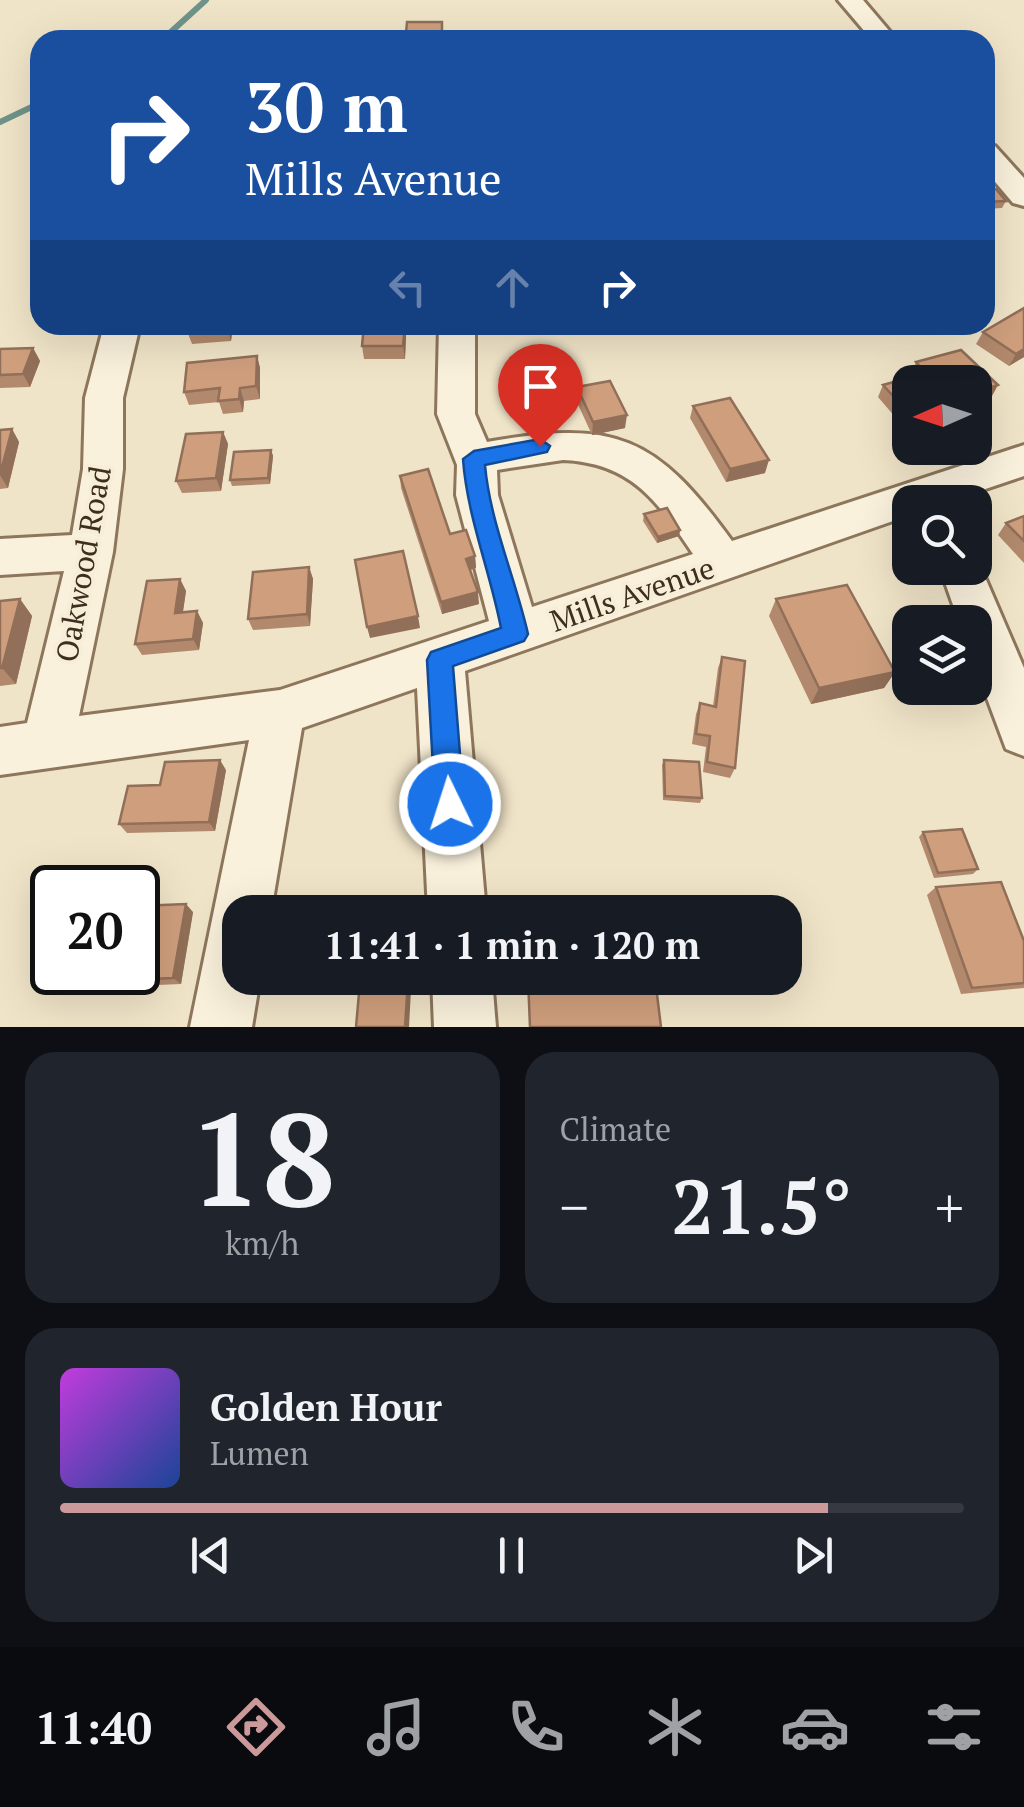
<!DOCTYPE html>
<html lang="en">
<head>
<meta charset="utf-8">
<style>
	:root { --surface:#171b24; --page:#20242c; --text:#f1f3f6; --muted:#9ea1a6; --line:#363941; --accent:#cc999b }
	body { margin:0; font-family:"PT Serif",serif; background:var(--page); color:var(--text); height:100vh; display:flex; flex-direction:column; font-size:38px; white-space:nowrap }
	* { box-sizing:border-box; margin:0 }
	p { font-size:32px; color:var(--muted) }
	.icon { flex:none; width:55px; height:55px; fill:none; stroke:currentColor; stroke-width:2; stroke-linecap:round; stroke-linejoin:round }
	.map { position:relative; height:1027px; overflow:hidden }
	.drawer { display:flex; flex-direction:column; gap:25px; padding:25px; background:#0d0f14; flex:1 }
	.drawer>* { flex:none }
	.banner { position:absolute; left:30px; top:30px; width:965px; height:305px; border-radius:30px; box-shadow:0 10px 40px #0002; background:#1a4fa0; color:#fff; overflow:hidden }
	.needle { width:65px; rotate:267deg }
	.tools { position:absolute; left:892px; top:365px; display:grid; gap:20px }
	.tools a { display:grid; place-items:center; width:100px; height:100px; border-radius:20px; background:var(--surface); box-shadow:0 10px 40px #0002; font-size:50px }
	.speed { position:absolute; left:30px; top:865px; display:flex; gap:20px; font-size:50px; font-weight:700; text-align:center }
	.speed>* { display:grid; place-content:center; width:130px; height:130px; border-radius:50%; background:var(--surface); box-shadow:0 10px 40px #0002; line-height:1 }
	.speed .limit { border:5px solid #111; border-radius:15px; background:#fff; color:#111 }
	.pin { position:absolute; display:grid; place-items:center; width:85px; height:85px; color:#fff; margin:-102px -42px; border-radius:50% 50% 50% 0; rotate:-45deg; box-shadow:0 0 10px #0007 }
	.pin .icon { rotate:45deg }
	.me { position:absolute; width:110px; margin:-55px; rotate:356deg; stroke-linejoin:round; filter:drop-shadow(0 0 8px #0008) }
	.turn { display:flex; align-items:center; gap:35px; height:210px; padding:0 50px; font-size:45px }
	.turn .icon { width:130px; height:130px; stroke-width:2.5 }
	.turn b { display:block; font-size:70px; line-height:85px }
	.lanes { display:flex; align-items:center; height:95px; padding:0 50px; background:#0003; justify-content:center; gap:50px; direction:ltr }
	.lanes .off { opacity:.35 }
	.big { font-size:75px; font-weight:700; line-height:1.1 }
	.drawer .tile { flex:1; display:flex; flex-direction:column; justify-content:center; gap:15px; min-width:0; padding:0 35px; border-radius:30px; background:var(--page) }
	.drawer .dial { align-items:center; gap:0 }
	.dial b { font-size:130px; line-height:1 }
	.song { display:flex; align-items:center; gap:30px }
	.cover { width:120px; height:120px; border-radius:15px; background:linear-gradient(135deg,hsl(290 70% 55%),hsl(220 70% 35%)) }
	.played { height:10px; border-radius:5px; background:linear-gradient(90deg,var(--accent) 85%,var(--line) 85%) }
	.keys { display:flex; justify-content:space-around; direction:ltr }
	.heat { display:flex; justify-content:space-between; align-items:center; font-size:55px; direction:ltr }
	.drawer .tiles { flex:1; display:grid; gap:25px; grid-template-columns:1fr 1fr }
	.tile:last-child { grid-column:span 2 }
	.trip { position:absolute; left:222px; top:895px; width:580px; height:100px; border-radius:30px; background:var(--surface); box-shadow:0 10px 40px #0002; font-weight:700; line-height:100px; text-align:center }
	.tabs { display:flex; height:160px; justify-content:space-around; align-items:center; background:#090b0e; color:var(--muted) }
	.tabs .icon { width:70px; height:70px }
	.tabs .current { color:var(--accent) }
	.tabs b { font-size:45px; color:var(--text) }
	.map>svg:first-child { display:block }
</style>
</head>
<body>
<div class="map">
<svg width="1024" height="1027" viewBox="0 0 1024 1027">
	<rect width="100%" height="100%" fill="#f0e4c8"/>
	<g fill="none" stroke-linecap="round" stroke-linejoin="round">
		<g stroke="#6f938a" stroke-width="6">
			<polyline points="162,40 206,0"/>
			<polyline points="0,122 40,103"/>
		</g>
		<defs>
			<g id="minor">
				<polygon points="838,0 863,0 897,40 872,40"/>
				<polygon points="985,143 995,146 1024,178 1024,206 1013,203 985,170"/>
				<path d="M 104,325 L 140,325 L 123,398 L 123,469 L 113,552 L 79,716 L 280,690 L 489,621 L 456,495 L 457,465 L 437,414 L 439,325 L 475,325 L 475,414 L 487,442 C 616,419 656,436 732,541 L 1024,445 L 1024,476 L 947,502 L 910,502 L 910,515 L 465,671 L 486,912 L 428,912 L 417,688 L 302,728 L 271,912 L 240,912 L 240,978 L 260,978 L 252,1027 L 190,1027 L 249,740 L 0,775 L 0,727 L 27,723 L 64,571 L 0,575 L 0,539 L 72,535 L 83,469 L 85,398 ZM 563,460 C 631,463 657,500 693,554 L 532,607 L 498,495 L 497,470 Z"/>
				<polygon points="975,554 1024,668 1024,756 1006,749 975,666 975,622 959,622 940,568 975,568"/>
				<polygon points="432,978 492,978 496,1027 434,1027"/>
			</g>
		</defs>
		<use href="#minor" stroke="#8d765c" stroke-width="6"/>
		<use href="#minor" fill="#faf1dc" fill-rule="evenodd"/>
	</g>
	<g fill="#b2896c">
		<polygon points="407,22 443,34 443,40 406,40"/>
		<polygon points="985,190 1006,201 1002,208 985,209"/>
		<polygon points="1024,308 1024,357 1009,366 976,344 983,332"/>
		<polygon points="233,325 231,341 192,344 187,331"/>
		<polygon points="406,336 405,359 364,359 362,346"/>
		<polygon points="33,348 40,361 30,387 0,388 0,349"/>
		<polygon points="257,356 260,368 260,399 244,401 243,412 223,414 219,402 189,405 184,392"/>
		<polygon points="916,362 991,398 910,382 910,422 902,425 878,397 883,385 912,377 910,375"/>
		<polygon points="577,387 625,428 592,435 576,400"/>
		<polygon points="693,406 765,473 726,482 690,418"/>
		<polygon points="12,429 19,442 8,488 0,489 0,430"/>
		<polygon points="223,432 228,444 221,491 182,493 176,481"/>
		<polygon points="271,450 273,456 270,484 232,486 230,480"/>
		<polygon points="400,476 450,534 475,556 476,568 470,570 479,604 442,614 401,488"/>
		<polygon points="644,514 680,530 679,536 657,543 643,521"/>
		<polygon points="1024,516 1024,563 998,535 1006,523"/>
		<polygon points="309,567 313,579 310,626 253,630 248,619"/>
		<polygon points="180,579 186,591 183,612 197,611 203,623 199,650 142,655 135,644"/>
		<polygon points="20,599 32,616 16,684 0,686 0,601"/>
		<polygon points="776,599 895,672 884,688 811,704 769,616"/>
		<polygon points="722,657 735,768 730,778 703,772 706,747 692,744 696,714 700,703 713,706 718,668"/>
		<polygon points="664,760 702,798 700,803 663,800 662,765"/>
		<polygon points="226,770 215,831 127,833 119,824 160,785"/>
		<polygon points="923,832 978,869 973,874 934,878 919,837"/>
		<polygon points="936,887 1024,941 1024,988 961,994 927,895"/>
		<polygon points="193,912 181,984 88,988 78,982"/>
	</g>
	<g fill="#916f58">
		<polygon points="227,325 233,325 231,341 227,328"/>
		<polygon points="405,325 406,336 405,359 403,346"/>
		<polygon points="33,348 40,361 30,387 23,374"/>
		<polygon points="1024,349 1024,357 1009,366 1016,354"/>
		<polygon points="257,356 260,368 260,399 256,386"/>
		<polygon points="998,385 991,398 975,403 975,392"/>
		<polygon points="240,388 244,401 243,412 239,399"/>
		<polygon points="908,412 910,412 910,422 902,425"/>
		<polygon points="627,415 625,428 592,435 593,422"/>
		<polygon points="12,429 19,442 8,488 0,475"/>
		<polygon points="223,432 228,444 221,491 216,478"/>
		<polygon points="271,450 273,456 270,484 268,478"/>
		<polygon points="769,460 765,473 726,482 730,469"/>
		<polygon points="680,530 679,536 657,543 658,537"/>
		<polygon points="475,556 476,568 467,571 466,559"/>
		<polygon points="309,567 313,579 310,626 307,614"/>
		<polygon points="180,579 186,591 181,624 175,613"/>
		<polygon points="478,592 479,604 442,614 441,602"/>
		<polygon points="20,599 32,616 16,684 2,668"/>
		<polygon points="197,611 203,623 199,650 193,639"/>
		<polygon points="418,616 420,628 370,638 367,627"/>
		<polygon points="895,672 884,688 811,704 819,688"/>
		<polygon points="220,760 226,770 215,831 209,822"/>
		<polygon points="186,904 193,912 181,984 173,978"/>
		<polygon points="408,981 411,990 409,1027 405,1027"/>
	</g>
	<g fill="#cf9f7d" stroke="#916f58" stroke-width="2.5">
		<polygon points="407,22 442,22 442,33 406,33"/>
		<polygon points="996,189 1006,201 985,202 985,190"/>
		<polygon points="1024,308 1024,349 1016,354 983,332"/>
		<polygon points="188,325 227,325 227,328 187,331"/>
		<polygon points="364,325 405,325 403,346 362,346"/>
		<polygon points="33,348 23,374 0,375 0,349"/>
		<polygon points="961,350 998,385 975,392 975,382 910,382 910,412 908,412 883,385 926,373 916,362"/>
		<polygon points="257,356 256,386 240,388 239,399 218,401 220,388 184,392 187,363"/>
		<polygon points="610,381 627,415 593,422 577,387"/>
		<polygon points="730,398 769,460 730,469 693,406"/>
		<polygon points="12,429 0,475 0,430"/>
		<polygon points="223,432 216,478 176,481 186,434"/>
		<polygon points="271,450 268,478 230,480 234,452"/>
		<polygon points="428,469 450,534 466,530 475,556 466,559 478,592 441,602 400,476"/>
		<polygon points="667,508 680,530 658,537 644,514"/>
		<polygon points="1024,516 1024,541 1006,523"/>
		<polygon points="403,551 418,616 367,627 355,560"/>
		<polygon points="309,567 307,614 248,619 253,572"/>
		<polygon points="180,579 175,613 197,611 193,639 135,644 147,581"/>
		<polygon points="847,585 895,672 819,688 776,599"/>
		<polygon points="20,599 2,668 0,668 0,601"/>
		<polygon points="722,657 745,661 735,768 707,762 710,736 696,734 700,703 716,707"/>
		<polygon points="220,760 209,822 119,824 128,786 160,785 165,762"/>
		<polygon points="664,760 699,762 702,798 665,796"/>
		<polygon points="962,829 978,869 938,873 923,832"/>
		<polygon points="1001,882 1024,941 1024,983 972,988 936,887"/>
		<polygon points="186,904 173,978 78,982 80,972 138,972 138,906"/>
		<polygon points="528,978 655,978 661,1027 530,1027"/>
		<polygon points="408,981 405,1027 356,1027 360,982"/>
	</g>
	<path fill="#1a73e8" stroke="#114b97" stroke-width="2.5" d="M 540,439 L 550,446 L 547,452 L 485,465 C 490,522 515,577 528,634 L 524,641 L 453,666 L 464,804 L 460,814 L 450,818 L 439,814 L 435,804 L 427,660 L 431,652 L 501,628 C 490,571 467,516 463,459 L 474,451 Z"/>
	<g text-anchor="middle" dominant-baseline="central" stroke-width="8" stroke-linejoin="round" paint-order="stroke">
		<g font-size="30" fill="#3d2e20" stroke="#f7eed8">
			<text transform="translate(83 564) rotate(-80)">Oakwood Road</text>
			<text transform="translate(632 594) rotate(-19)">Mills Avenue</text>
		</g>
	</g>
</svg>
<div class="tools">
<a><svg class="needle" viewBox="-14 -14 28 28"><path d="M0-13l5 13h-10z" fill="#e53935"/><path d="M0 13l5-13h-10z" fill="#9ea1a6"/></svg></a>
<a><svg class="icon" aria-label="search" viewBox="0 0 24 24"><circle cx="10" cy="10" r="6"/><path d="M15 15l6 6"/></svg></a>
<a><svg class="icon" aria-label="layers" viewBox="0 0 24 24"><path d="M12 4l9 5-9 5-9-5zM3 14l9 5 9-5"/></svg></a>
</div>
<div class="speed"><div class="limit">20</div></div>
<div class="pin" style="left:540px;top:446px;background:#d93025"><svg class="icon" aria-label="arrive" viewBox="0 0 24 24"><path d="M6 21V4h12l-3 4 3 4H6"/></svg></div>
<svg class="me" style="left:450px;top:804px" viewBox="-20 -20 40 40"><circle r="17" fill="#1a73e8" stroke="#fff" stroke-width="3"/><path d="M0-11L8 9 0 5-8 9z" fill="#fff"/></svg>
<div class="trip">11:41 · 1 min · 120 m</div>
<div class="banner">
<div class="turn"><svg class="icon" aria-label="right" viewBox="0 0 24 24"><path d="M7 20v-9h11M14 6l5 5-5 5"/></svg><div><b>30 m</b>Mills Avenue</div></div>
<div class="lanes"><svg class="icon off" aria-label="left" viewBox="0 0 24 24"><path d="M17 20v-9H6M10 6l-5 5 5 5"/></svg><svg class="icon off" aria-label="ahead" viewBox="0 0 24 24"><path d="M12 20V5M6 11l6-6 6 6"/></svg><svg class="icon" aria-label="right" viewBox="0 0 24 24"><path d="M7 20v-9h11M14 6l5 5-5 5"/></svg></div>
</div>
</div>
<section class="drawer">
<div class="tiles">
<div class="tile dial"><b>18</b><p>km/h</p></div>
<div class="tile"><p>Climate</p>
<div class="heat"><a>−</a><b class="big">21.5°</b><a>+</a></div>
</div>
<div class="tile">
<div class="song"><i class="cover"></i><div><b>Golden Hour</b><p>Lumen</p></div></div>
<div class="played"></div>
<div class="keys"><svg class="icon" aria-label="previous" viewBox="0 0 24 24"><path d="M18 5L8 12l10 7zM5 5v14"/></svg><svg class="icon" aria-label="pause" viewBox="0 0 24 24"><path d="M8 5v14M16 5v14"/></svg><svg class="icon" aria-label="next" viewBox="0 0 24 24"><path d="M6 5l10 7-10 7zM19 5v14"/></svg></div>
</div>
</div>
</section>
<nav class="tabs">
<b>11:40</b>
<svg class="icon current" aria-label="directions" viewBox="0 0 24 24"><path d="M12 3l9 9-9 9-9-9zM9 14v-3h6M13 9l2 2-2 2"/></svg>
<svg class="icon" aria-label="music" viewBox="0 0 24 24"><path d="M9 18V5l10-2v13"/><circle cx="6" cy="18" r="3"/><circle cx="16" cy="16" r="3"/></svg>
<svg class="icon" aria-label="phone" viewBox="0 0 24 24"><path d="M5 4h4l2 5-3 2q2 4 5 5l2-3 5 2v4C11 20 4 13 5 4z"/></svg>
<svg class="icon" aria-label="climate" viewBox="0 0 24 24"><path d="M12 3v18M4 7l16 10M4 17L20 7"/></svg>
<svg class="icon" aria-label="car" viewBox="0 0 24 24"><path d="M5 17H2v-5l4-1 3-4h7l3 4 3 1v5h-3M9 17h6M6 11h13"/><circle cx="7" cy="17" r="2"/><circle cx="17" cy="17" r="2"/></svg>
<svg class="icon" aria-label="filters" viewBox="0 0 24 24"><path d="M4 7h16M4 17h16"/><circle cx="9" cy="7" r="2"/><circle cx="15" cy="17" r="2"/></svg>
</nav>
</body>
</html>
